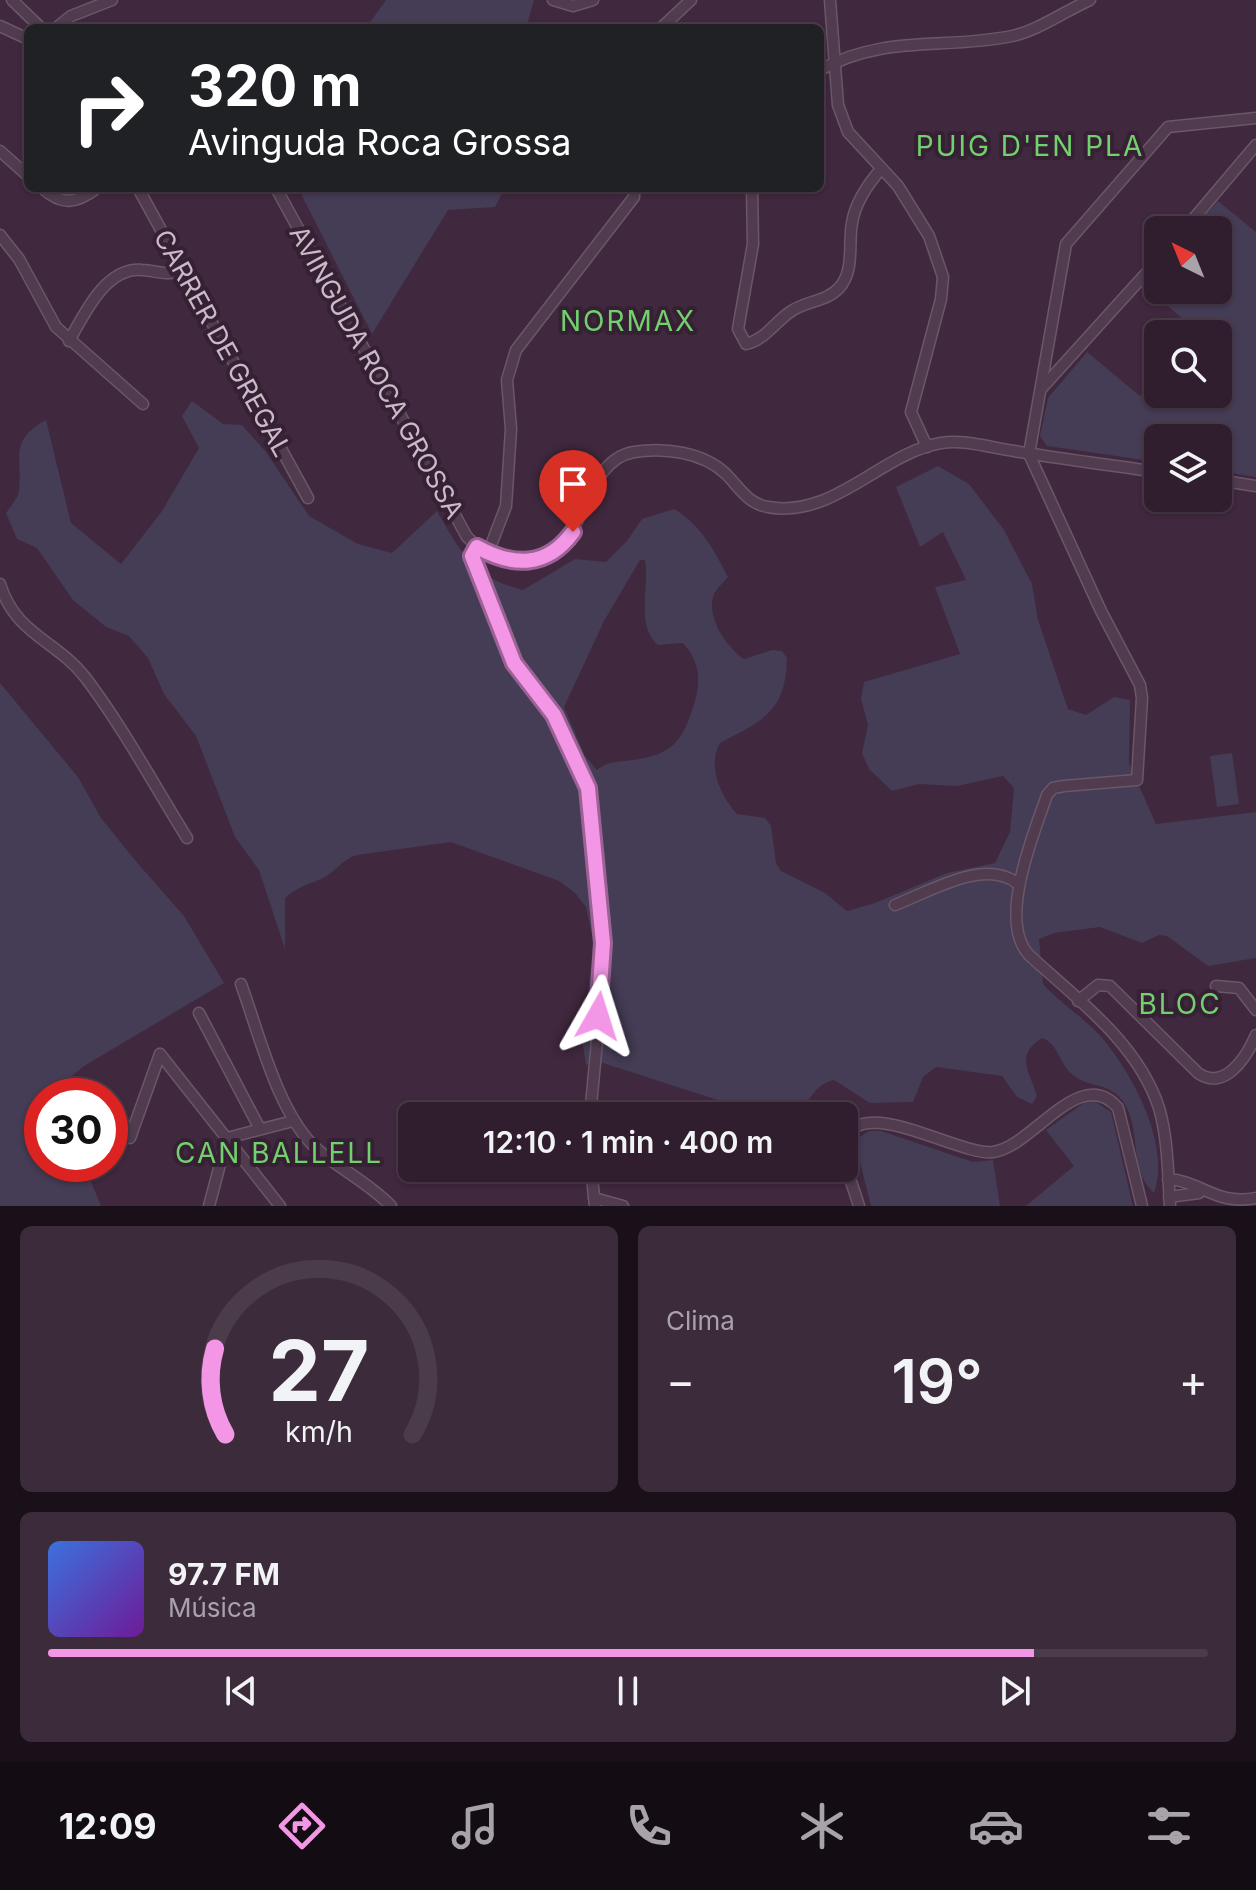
<!DOCTYPE html>
<html lang="es">
<head>
<meta charset="utf-8">
<style>
	:root { --surface:#301e2e; --page:#3c2b3a; --text:#f1f3f6; --muted:#a8a2aa; --line:#4b3c4a; --accent:#f296e5 }
	body { margin:0; font-family:Inter,sans-serif; background:var(--page); color:var(--text); height:100vh; display:flex; flex-direction:column; font-size:30px; white-space:nowrap }
	* { box-sizing:border-box; margin:0 }
	p { font-size:26px; color:var(--muted) }
	.icon { flex:none; width:44px; height:44px; fill:none; stroke:currentColor; stroke-width:2; stroke-linecap:round; stroke-linejoin:round }
	.map { position:relative; height:1206px; overflow:hidden }
	.sheet { display:flex; flex-direction:column; gap:20px; padding:20px; background:#1a1019; flex:1 }
	.sheet>* { flex:none }
	.hud { position:absolute; left:24px; top:24px; width:800px; height:168px; border-radius:12px; box-shadow:0 2px 6px #0004,0 0 0 2px var(--line); background:#202124; color:#fff; overflow:hidden }
	.needle { width:52px; rotate:317deg }
	.fabs { position:absolute; left:1144px; top:216px; display:grid; gap:16px }
	.fabs a { display:grid; place-items:center; width:88px; height:88px; border-radius:12px; background:var(--surface); box-shadow:0 2px 6px #0004,0 0 0 2px var(--line); font-size:40px }
	.speed { position:absolute; left:24px; top:1078px; display:flex; gap:16px; font-size:40px; font-weight:700; text-align:center }
	.speed>* { display:grid; place-content:center; width:104px; height:104px; border-radius:50%; background:var(--surface); box-shadow:0 2px 6px #0004,0 0 0 2px var(--line); line-height:1 }
	.speed .limit { border:12px solid #d22; background:#fff; color:#111 }
	.pin { position:absolute; display:grid; place-items:center; width:68px; height:68px; color:#fff; margin:-82px -34px; border-radius:50% 50% 50% 0; rotate:-45deg; box-shadow:0 0 8px #0007 }
	.pin .icon { rotate:45deg }
	.me { position:absolute; width:88px; margin:-44px; rotate:6deg; stroke-linejoin:round; filter:drop-shadow(0 0 6px #0008) }
	.turn { display:flex; align-items:center; gap:28px; height:168px; padding:0 32px; font-size:36px }
	.turn .icon { width:104px; height:104px; stroke-width:2.5 }
	.turn b { display:block; font-size:56px; line-height:68px }
	.big { font-size:60px; font-weight:600; line-height:1.1 }
	.sheet .card { flex:1; display:flex; flex-direction:column; justify-content:center; gap:12px; min-width:0; padding:0 28px; border-radius:12px; background:var(--page) }
	.sheet .dial { align-items:center; gap:0 }
	.dial svg { height:208px; overflow:visible; fill:none; stroke:var(--line); stroke-width:7; stroke-linecap:round; text-anchor:middle }
	.dial text { fill:var(--text); stroke:none }
	.song { display:flex; align-items:center; gap:24px }
	.cover { width:96px; height:96px; border-radius:12px; background:linear-gradient(135deg,hsl(220 70% 55%),hsl(280 70% 35%)) }
	.played { height:8px; border-radius:4px; background:linear-gradient(90deg,var(--accent) 85%,var(--line) 85%) }
	.keys { display:flex; justify-content:space-around; direction:ltr }
	.heat { display:flex; justify-content:space-between; align-items:center; font-size:44px; direction:ltr }
	.sheet .tiles { flex:1; display:grid; gap:20px; grid-template-columns:1fr 1fr }
	.card:last-child { grid-column:span 2 }
	.trip { position:absolute; left:398px; top:1102px; width:460px; height:80px; border-radius:12px; background:var(--surface); box-shadow:0 2px 6px #0004,0 0 0 2px var(--line); font-weight:600; line-height:80px; text-align:center }
	.tab-bar { display:flex; height:128px; justify-content:space-around; align-items:center; background:#130c12; color:var(--muted) }
	.tab-bar .icon { width:56px; height:56px }
	.tab-bar .current { color:var(--accent) }
	.tab-bar b { font-size:36px; color:var(--text) }
	.map>svg:first-child { display:block }
</style>
</head>
<body>
<div class="map">
<svg width="1256" height="1206" viewBox="0 0 1256 1206">
	<rect width="100%" height="100%" fill="#40283e"/>
	<g fill="#453c55" fill-rule="evenodd">
		<polygon points="386,0 534,0 526,28 366,28"/>
		<polygon points="298,188 505,188 495,207 448,210 372,334"/>
		<polygon points="1218,201 1256,232 1256,477 1218,471 1218,438 1158,438 1158,462 1047,446 1040,436 1048,398 1087,352 1140,396 1158,376 1158,394 1218,394 1218,334 1194,334 1196,331 1145,285 1158,269 1158,290 1218,290 1218,230 1192,230"/>
		<path d="M 192,401 L 223,424 L 242,425 L 266,452 L 309,516 L 358,544 L 392,553 L 437,511 C 460,552 476,579 523,590 L 575,559 L 606,562 L 627,541 L 642,519 L 674,509 C 701,525 714,550 728,577 C 724,582 718,587 715,592 C 704,615 726,647 744,659 L 772,650 L 782,651 L 787,658 C 786,711 763,721 720,743 C 707,766 720,795 737,814 L 765,818 L 771,826 L 776,863 L 781,871 L 825,893 L 847,911 L 875,903 L 947,873 L 995,863 L 1010,832 L 1014,788 L 1003,776 L 957,786 L 919,784 L 892,791 L 869,769 L 862,753 L 868,725 L 861,699 L 864,682 L 960,654 L 935,587 L 966,580 L 943,532 L 920,547 L 896,487 L 938,466 L 969,484 L 1004,530 L 1032,584 L 1038,620 L 1068,709 L 1086,715 L 1114,697 L 1130,700 L 1129,763 L 1156,824 L 1256,812 L 1256,958 L 1208,966 L 1167,936 L 1159,935 L 1142,943 L 1100,927 L 1054,933 L 1039,939 L 1043,984 C 1061,1004 1085,1018 1103,1039 C 1133,1075 1171,1145 1154,1193 C 1127,1169 1143,1128 1122,1100 C 1108,1082 1088,1088 1073,1075 C 1060,1065 1058,1043 1042,1038 C 1014,1056 1030,1072 1037,1096 L 1032,1104 L 1017,1097 L 1002,1076 L 936,1067 L 923,1077 L 913,1102 L 870,1103 L 834,1080 C 819,1083 810,1096 804,1109 L 806,1116 L 767,1116 L 603,1063 L 595,1061 L 586,1065 L 582,1039 L 594,944 L 586,907 L 575,893 L 559,881 L 451,842 L 357,855 C 343,859 337,870 325,877 C 309,885 298,886 285,898 L 285,949 L 259,870 L 235,837 L 196,736 L 164,694 L 148,658 L 129,636 L 106,627 L 73,600 L 37,548 L 17,539 L 6,513 C 10,507 18,498 19,491 C 23,457 8,441 46,420 L 71,523 L 121,564 L 162,511 L 199,448 L 182,416 ZM 640,560 L 645,560 C 650,587 635,625 658,645 L 683,643 C 699,661 701,678 695,701 C 684,738 675,755 632,760 C 618,762 608,761 597,770 L 585,756 L 564,707 L 604,621 Z"/>
		<polygon points="0,683 78,777 101,818 134,859 184,916 224,983 84,1066 63,1083 56,1096 42,1096 42,1164 84,1164 101,1206 0,1206"/>
		<polygon points="1232,753 1239,804 1217,807 1210,756"/>
		<polygon points="1094,1101 1111,1112 1133,1206 1026,1206 1074,1166 1046,1130 1085,1102"/>
		<polygon points="869,1131 881,1131 973,1162 993,1160 1000,1206 871,1206 856,1146 860,1137"/>
	</g>
	<g fill="none" stroke-linecap="round" stroke-linejoin="round">
		<defs>
			<g id="street">
				<polyline points="12,0 41,28"/>
				<polyline points="553,0 573,6 593,0"/>
				<polyline points="830,0 838,105 848,132 898,186 929,236 943,277 941,299 911,412 927,447"/>
				<polyline points="0,26 28,39"/>
				<polyline points="56,28 71,16 112,0"/>
				<polyline points="661,28 691,0"/>
				<path d="M 820,70 C 885,34 944,50 1012,36 C 1037,31 1065,11 1090,0"/>
				<polyline points="0,151 28,176"/>
				<path d="M 42,188 C 62,206 76,204 97,188"/>
				<polyline points="138,188 308,498"/>
				<path d="M 276,188 L 467,537 C 479,549 492,557 509,561 C 590,580 573,462 634,452 C 664,447 703,452 726,474 C 739,487 748,504 768,507 C 834,519 881,453 941,443 C 964,439 992,448 1014,451 C 1062,459 1110,465 1158,472"/>
				<path d="M 752,188 L 753,244 L 738,329 L 746,344 C 765,340 775,322 790,312 C 805,301 826,302 839,288 C 855,271 848,243 852,223 C 855,203 868,184 881,169"/>
				<polyline points="1184,230 1256,145"/>
				<polyline points="0,235 19,259 56,327 143,404"/>
				<path d="M 69,341 C 84,315 105,267 142,270 C 159,271 167,277 184,269"/>
				<polyline points="1042,388 1158,260"/>
				<path d="M 1029,454 L 1101,611 L 1140,685 L 1142,698 L 1137,780 L 1064,786 L 1053,788 L 1047,795 C 1034,833 997,921 1029,955 C 1077,999 1138,1043 1159,1108 C 1168,1138 1168,1175 1170,1206"/>
				<polyline points="1029,454 1066,244 1168,127 1256,118"/>
				<polyline points="1218,480 1256,486"/>
				<polyline points="477,547 472,556 514,663 554,715 588,788 604,967 590,1116"/>
				<polyline points="488,553 506,506 511,429 507,380 516,350 634,197 634,188"/>
				<path d="M 0,584 C 15,634 57,641 85,677 C 123,727 154,785 187,838"/>
				<path d="M 895,905 C 929,892 983,858 1017,883"/>
				<path d="M 241,984 C 259,1033 278,1115 318,1150 C 341,1170 369,1183 391,1206"/>
				<polyline points="1216,986 1239,988 1256,1010"/>
				<path d="M 1078,1001 L 1098,985 L 1110,986 L 1198,1073 C 1225,1092 1247,1056 1256,1035"/>
				<polyline points="199,1013 260,1129"/>
				<polyline points="160,1054 280,1206"/>
				<polyline points="130,1138 160,1054"/>
				<polyline points="591,1168 595,1206"/>
				<path d="M 1168,1179 C 1201,1181 1216,1206 1256,1198"/>
				<polyline points="1169,1197 1199,1193"/>
				<polyline points="594,1198 623,1206"/>
				<polyline points="209,1206 227,1138 293,1121"/>
				<path d="M 859,1206 C 854,1188 843,1165 845,1146 C 852,1088 960,1157 993,1152 C 1033,1147 1080,1063 1118,1108 L 1142,1206"/>
			</g>
		</defs>
		<use href="#street" stroke="#6a5768" stroke-width="13"/>
		<use href="#street" stroke="#503c4e" stroke-width="10"/>
	</g>
	<g fill="none" stroke-linecap="round" stroke-linejoin="round">
		<defs>
			<path id="route" d="M 573,532 C 547,568 513,567 477,547 L 472,556 L 514,663 L 554,715 L 588,788 L 603,943 L 598,1016"/>
		</defs>
		<use href="#route" stroke="#9d6295" stroke-width="20"/>
		<use href="#route" stroke="#f296e5" stroke-width="14"/>
	</g>
	<g text-anchor="middle" dominant-baseline="central" stroke-width="8" stroke-linejoin="round" paint-order="stroke">
		<g font-size="26" fill="#cab9c8" stroke="#352133">
			<text transform="translate(223 343) rotate(61)">CARRER DE GREGAL</text>
			<text transform="translate(377 372) rotate(61)">AVINGUDA ROCA GROSSA</text>
		</g>
		<g font-size="28" letter-spacing="2" fill="#73d06e" stroke="#352133">
			<text x="1030" y="146">PUIG D'EN PLA</text>
			<text x="628" y="321">NORMAX</text>
			<text x="1180" y="1004">BLOC</text>
			<text x="279" y="1153">CAN BALLELL</text>
		</g>
	</g>
</svg>
<div class="fabs">
<a><svg class="needle" viewBox="-14 -14 28 28"><path d="M0-13l5 13h-10z" fill="#e53935"/><path d="M0 13l5-13h-10z" fill="#a8a2aa"/></svg></a>
<a><svg class="icon" aria-label="search" viewBox="0 0 24 24"><circle cx="10" cy="10" r="6"/><path d="M15 15l6 6"/></svg></a>
<a><svg class="icon" aria-label="layers" viewBox="0 0 24 24"><path d="M12 4l9 5-9 5-9-5zM3 14l9 5 9-5"/></svg></a>
</div>
<div class="speed"><div class="limit">30</div></div>
<div class="pin" style="left:573px;top:532px;background:#d93025"><svg class="icon" aria-label="arrive" viewBox="0 0 24 24"><path d="M6 21V4h12l-3 4 3 4H6"/></svg></div>
<svg class="me" style="left:598px;top:1016px" viewBox="-20 -20 40 40"><path d="M0-17L14 15 0 8-14 15z" fill="#f296e5" stroke="#fff" stroke-width="4"/></svg>
<div class="trip">12:10 · 1 min · 400 m</div>
<div class="hud">
<div class="turn"><svg class="icon" aria-label="right" viewBox="0 0 24 24"><path d="M7 20v-9h11M14 6l5 5-5 5"/></svg><div><b>320 m</b>Avinguda Roca Grossa</div></div>
</div>
</div>
<section class="sheet">
<div class="tiles">
<div class="card dial"><svg viewBox="0 0 100 80">
<path d="M14 69A42 42 0 1 1 86 69"/>
<path d="M14 69A42 42 0 0 1 10 36" stroke="#f296e5"/>
<text x="50" y="56" font-size="32" font-weight="700">27</text>
<text x="50" y="72" font-size="11">km/h</text>
</svg></div>
<div class="card"><p>Clima</p>
<div class="heat"><a>−</a><b class="big">19°</b><a>+</a></div>
</div>
<div class="card">
<div class="song"><i class="cover"></i><div><b>97.7 FM</b><p>Música</p></div></div>
<div class="played"></div>
<div class="keys"><svg class="icon" aria-label="previous" viewBox="0 0 24 24"><path d="M18 5L8 12l10 7zM5 5v14"/></svg><svg class="icon" aria-label="pause" viewBox="0 0 24 24"><path d="M8 5v14M16 5v14"/></svg><svg class="icon" aria-label="next" viewBox="0 0 24 24"><path d="M6 5l10 7-10 7zM19 5v14"/></svg></div>
</div>
</div>
</section>
<nav class="tab-bar">
<b>12:09</b>
<svg class="icon current" aria-label="directions" viewBox="0 0 24 24"><path d="M12 3l9 9-9 9-9-9zM9 14v-3h6M13 9l2 2-2 2"/></svg>
<svg class="icon" aria-label="music" viewBox="0 0 24 24"><path d="M9 18V5l10-2v13"/><circle cx="6" cy="18" r="3"/><circle cx="16" cy="16" r="3"/></svg>
<svg class="icon" aria-label="phone" viewBox="0 0 24 24"><path d="M5 4h4l2 5-3 2q2 4 5 5l2-3 5 2v4C11 20 4 13 5 4z"/></svg>
<svg class="icon" aria-label="climate" viewBox="0 0 24 24"><path d="M12 3v18M4 7l16 10M4 17L20 7"/></svg>
<svg class="icon" aria-label="car" viewBox="0 0 24 24"><path d="M5 17H2v-5l4-1 3-4h7l3 4 3 1v5h-3M9 17h6M6 11h13"/><circle cx="7" cy="17" r="2"/><circle cx="17" cy="17" r="2"/></svg>
<svg class="icon" aria-label="filters" viewBox="0 0 24 24"><path d="M4 7h16M4 17h16"/><circle cx="9" cy="7" r="2"/><circle cx="15" cy="17" r="2"/></svg>
</nav>
</body>
</html>
